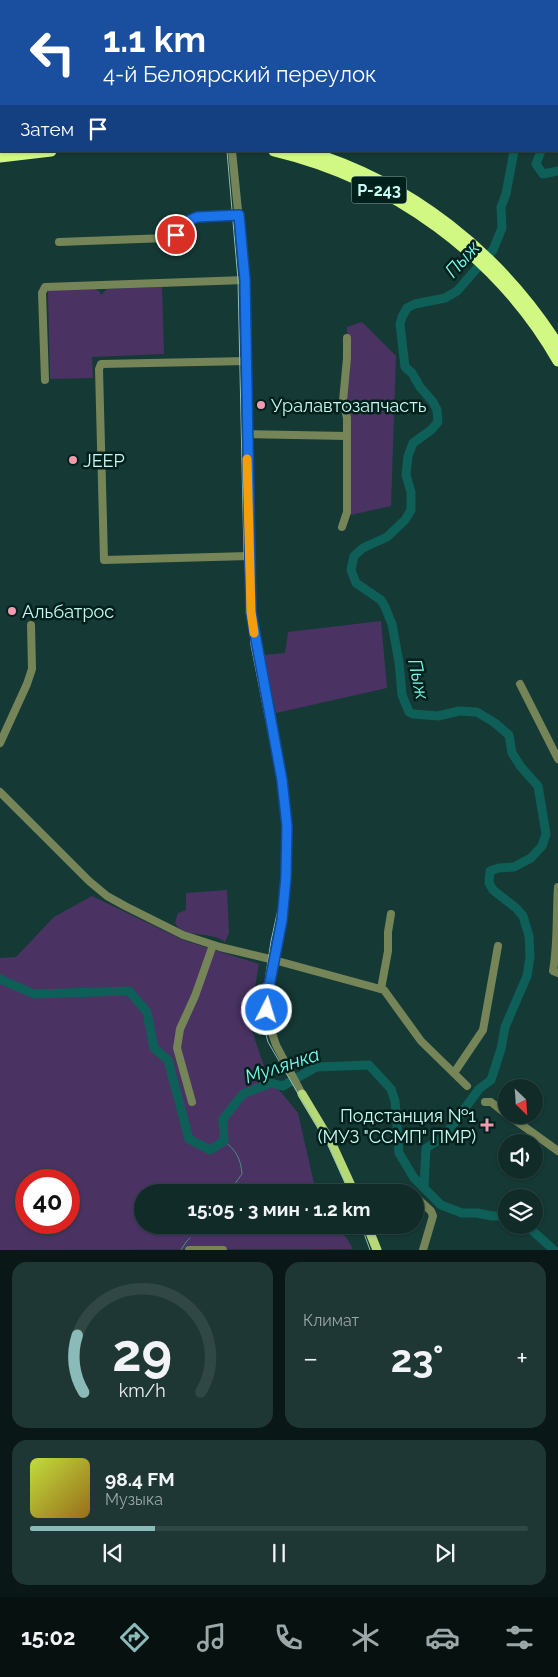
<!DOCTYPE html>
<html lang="ru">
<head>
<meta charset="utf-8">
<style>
	:root { --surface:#102b28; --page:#1e3734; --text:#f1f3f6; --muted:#9ca7a8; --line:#304745; --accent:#8bbbb9 }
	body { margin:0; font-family:Raleway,sans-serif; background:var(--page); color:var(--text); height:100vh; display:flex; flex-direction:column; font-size:19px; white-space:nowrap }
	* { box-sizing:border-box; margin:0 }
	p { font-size:16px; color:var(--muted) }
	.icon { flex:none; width:28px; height:28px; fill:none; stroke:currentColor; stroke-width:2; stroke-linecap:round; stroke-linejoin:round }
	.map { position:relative; height:1250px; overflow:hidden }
	.details { display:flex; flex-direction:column; gap:12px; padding:12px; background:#091816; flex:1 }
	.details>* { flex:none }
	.hud { position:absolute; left:0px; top:0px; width:559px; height:152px; box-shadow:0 1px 4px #0004,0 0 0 1px var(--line); background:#1a4fa0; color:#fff; overflow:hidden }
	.needle { width:32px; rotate:155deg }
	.buttons { position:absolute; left:498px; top:1079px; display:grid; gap:10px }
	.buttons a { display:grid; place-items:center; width:45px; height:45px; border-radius:50%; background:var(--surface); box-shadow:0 1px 4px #0004,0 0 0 1px var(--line); font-size:25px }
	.speed { position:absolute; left:15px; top:1169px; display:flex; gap:10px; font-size:25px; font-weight:700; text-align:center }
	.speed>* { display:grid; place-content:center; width:65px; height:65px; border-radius:50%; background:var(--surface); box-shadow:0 1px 4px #0004,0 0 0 1px var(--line); line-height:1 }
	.speed .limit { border:8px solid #d22; background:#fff; color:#111 }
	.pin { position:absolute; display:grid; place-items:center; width:42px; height:42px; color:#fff; margin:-21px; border:2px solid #fff; border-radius:50%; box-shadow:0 1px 5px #0007 }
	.me { position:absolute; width:55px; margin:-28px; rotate:5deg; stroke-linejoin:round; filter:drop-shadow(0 0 4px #0008) }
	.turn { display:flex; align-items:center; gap:18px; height:105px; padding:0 20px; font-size:22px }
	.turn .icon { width:65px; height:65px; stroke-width:2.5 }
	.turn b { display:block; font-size:35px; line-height:42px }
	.then { display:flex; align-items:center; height:48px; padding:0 20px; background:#0003; gap:10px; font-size:19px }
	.big { font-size:38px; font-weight:700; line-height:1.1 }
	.details .widget { flex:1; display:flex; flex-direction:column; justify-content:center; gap:8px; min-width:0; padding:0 18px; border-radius:15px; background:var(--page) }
	.details .dial { align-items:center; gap:0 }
	.dial svg { height:130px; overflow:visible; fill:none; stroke:var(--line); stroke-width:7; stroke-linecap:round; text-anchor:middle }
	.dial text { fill:var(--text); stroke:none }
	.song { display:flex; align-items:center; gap:15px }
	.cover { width:60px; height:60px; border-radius:8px; background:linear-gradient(135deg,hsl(70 70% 55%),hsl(40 70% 35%)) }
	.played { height:5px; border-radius:2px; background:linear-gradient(90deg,var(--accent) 25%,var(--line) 25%) }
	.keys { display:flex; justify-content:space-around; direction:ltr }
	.heat { display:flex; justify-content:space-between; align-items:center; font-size:28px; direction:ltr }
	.details .tiles { flex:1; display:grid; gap:12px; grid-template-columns:1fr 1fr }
	.widget:last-child { grid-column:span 2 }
	.trip { position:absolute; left:134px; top:1184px; width:290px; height:50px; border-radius:25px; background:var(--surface); box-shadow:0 1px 4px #0004,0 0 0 1px var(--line); font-weight:700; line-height:50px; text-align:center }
	.dock { display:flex; height:80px; justify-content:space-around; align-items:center; background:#061110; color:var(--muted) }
	.dock .icon { width:35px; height:35px }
	.dock .selected { color:var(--accent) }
	.dock b { font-size:22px; color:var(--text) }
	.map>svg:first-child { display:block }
</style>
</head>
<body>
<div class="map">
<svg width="558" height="1250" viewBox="0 0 558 1250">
	<rect width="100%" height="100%" fill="#153935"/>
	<g fill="#4a3363" fill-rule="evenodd">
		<polygon points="162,287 164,354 92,357 93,378 50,379 48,290 94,288 100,292 101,295 107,289"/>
		<polygon points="362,322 396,356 391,506 346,516 347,327"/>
		<polygon points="381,621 387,688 276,713 263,655 285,653 288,632"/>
		<path d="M 227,890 L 229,933 L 225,942 C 214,931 183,939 175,923 L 178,913 L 186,910 L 186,893 Z"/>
		<path d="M 92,896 L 183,940 L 259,964 L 249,1022 L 267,1075 L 298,1113 L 316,1192 L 142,1192 L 142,1225 L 336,1225 L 348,1240 L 353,1249 L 0,1250 L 0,958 L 16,957 L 54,917 ZM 26,1180 L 69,1180 L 69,1222 L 26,1222 Z"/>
	</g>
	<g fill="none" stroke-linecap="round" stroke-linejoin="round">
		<g stroke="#468d85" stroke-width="1">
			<path d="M 224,1141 C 236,1150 241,1159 242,1174 L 229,1192"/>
			<polyline points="199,1230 206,1225"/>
			<polyline points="181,1250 186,1242 190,1238"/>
		</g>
		<g stroke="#0e5f57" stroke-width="9">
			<polyline points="541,151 536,164 543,174 558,171"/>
			<polyline points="0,979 34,994 129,991 147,1012 154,1048 168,1060 189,1139 210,1150 224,1141 223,1119 243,1094 271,1083 283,1086 316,1067 369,1065 391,1089 395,1101 399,1153 414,1178 441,1205 462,1213 477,1213 492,1216 501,1216 506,1219"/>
			<polyline points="424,1187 426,1148 444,1137 479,1089 491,1080 501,1049 505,1027 527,976 530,957 529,936 523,916 516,908 493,890 489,883 490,871 499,868 514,867 531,858 542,846 546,834 538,786 521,767 512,753 509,735 495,723 477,712 459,711 438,716 413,714 409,712 402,695 399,662 392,624 385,607 381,600 356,583 351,570 354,556 363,548 387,537 405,520 411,510 411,492 406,475 408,456 413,443 431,430 438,422 437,410 433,402 420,387 412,373 405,367 400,324 402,317 407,308 415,304 445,298 457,291 493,250 502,228 501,207 506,194 514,151"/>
			<polyline points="526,1225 554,1250"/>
		</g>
		<g stroke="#758558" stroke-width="8">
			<polyline points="217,0 217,1"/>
			<polyline points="232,151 245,280 251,612 282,780 287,826 287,877 281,920 268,992 267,1018 276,1045 302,1094"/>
			<path d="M 59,242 L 167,238 C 179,236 181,225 191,219 C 202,213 226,215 239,215"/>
			<polyline points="247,361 101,364 99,369 104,560 249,556"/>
			<polyline points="45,380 42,293 45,287 245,280"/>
			<polyline points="247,434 347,436"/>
			<polyline points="342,527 347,512 347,418 343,401 347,358 347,338"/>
			<polyline points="520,684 558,759"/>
			<polyline points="0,743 27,684 32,669 31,625"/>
			<polyline points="0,792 89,881 107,896 125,906 183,935 220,947 274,960 384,990 421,1041 467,1086"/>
			<path d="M 558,887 C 556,915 558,943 553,971 L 558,973"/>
			<polyline points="381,989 388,951 388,932 391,914"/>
			<polyline points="454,1073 483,1030 498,946"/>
			<polyline points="192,1102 177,1048 180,1029 195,996 213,945"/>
			<polyline points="485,1102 491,1102 506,1114"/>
			<polyline points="508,1115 558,1151"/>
			<polyline points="419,1200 431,1211 433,1216 423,1250"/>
			<polyline points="189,1250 223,1250"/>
		</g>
		<g stroke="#b6d877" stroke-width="9">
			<polyline points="302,1094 332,1144 354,1192"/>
			<polyline points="367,1225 377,1250"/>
		</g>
		<g stroke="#d0f883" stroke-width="11">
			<polyline points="0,148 1,147"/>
			<path d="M 274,151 C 392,179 498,256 558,361"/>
			<path d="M 306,151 C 410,182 500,253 558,345"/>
			<polyline points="0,157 51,151"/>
		</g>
		<g stroke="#90beb7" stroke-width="1">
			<polyline points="212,0 212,1"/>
			<polyline points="227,151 238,280 244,556 251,645 277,777 283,818 283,872 279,905 271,941 261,1007 263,1024 268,1042 328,1145 349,1192"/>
			<polyline points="361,1225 370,1250"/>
		</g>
	</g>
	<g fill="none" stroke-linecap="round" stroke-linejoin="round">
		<defs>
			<polyline id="route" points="176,235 188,221 197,217 239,215 245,280 251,612 282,780 287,826 286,877 282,920 268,992 267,1010"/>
		</defs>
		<use href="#route" stroke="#114b97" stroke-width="12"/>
		<use href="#route" stroke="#1a73e8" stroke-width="9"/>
		<polyline stroke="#f59e0b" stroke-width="9" points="247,459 251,612 254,633"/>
	</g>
	<g fill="#f29aae" stroke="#00201c" stroke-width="2">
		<circle cx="261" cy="405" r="5"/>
		<circle cx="73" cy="460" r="5"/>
		<circle cx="12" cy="611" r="5"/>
		<path d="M484.5 1117.5h5v5h5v5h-5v5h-5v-5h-5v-5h5z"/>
	</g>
	<g text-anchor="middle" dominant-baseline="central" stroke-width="5" stroke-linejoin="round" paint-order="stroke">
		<rect fill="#00201c" stroke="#8bb8b1" stroke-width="1" x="351.5" y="176.5" width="55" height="27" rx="4"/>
		<g font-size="16" font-weight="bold" fill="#c7f9f1">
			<text x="379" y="190">Р-243</text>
		</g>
		<g font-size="18" fill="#c7f9f1" stroke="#00201c" text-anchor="start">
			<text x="271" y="405">Уралавтозапчасть</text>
			<text x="83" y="460">JEEP</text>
			<text x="22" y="611">Альбатрос</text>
			<text x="476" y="1115" text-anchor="end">Подстанция №1<tspan x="476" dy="21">(МУЗ "ССМП" ПМР)</tspan></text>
		</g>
		<g font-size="19" font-style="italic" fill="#73fbeb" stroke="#00201c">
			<text transform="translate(462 259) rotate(-48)">Пыж</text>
			<text transform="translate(419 679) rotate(78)">Пыж</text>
			<text transform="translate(282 1065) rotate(-18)">Мулянка</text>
		</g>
	</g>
</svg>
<div class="buttons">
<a><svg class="needle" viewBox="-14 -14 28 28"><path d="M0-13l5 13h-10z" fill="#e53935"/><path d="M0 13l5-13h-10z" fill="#9ca7a8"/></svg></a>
<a><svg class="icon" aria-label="sound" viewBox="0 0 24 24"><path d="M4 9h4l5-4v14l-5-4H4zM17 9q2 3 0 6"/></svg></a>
<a><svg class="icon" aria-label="layers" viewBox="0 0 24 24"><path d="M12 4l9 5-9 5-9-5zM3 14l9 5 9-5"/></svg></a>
</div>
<div class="speed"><div class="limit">40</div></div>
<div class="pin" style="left:176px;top:235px;background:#d93025"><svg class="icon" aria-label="arrive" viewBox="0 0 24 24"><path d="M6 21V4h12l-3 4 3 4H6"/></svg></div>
<svg class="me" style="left:267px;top:1010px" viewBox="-20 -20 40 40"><circle r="17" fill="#1a73e8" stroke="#fff" stroke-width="3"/><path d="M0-11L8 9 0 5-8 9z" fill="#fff"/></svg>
<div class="trip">15:05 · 3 мин · 1.2 km</div>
<div class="hud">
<div class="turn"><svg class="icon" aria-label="left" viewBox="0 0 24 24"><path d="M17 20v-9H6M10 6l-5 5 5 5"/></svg><div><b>1.1 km</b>4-й Белоярский переулок</div></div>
<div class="then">Затем<svg class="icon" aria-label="arrive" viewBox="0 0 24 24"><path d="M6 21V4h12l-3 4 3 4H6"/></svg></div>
</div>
</div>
<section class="details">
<div class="tiles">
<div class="widget dial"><svg viewBox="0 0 100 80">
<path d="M14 69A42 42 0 1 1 86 69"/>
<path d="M14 69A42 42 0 0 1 10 34" stroke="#8bbbb9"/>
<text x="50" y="56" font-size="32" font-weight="700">29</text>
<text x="50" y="72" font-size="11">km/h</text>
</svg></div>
<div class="widget"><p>Климат</p>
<div class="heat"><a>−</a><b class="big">23°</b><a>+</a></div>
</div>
<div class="widget">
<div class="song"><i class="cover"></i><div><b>98.4 FM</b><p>Музыка</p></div></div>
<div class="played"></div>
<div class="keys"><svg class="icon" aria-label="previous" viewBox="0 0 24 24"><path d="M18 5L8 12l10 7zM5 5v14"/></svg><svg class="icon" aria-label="pause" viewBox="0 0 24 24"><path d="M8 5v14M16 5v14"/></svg><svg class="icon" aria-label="next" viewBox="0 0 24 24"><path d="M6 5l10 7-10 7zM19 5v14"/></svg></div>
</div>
</div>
</section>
<nav class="dock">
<b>15:02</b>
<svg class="icon selected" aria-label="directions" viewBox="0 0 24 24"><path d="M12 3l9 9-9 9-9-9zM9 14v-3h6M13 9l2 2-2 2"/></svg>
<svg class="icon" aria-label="music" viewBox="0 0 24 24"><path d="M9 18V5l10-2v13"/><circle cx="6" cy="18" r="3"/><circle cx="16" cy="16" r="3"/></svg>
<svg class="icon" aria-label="phone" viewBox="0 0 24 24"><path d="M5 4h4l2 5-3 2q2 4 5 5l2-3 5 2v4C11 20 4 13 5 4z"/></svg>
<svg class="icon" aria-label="climate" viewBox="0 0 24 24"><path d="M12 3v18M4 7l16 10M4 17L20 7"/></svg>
<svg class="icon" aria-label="car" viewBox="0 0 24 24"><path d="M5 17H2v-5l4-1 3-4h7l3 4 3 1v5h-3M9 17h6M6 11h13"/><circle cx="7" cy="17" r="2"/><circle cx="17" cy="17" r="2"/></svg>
<svg class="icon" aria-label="filters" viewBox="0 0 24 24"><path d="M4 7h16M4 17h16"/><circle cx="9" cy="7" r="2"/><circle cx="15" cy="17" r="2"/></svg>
</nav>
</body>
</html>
